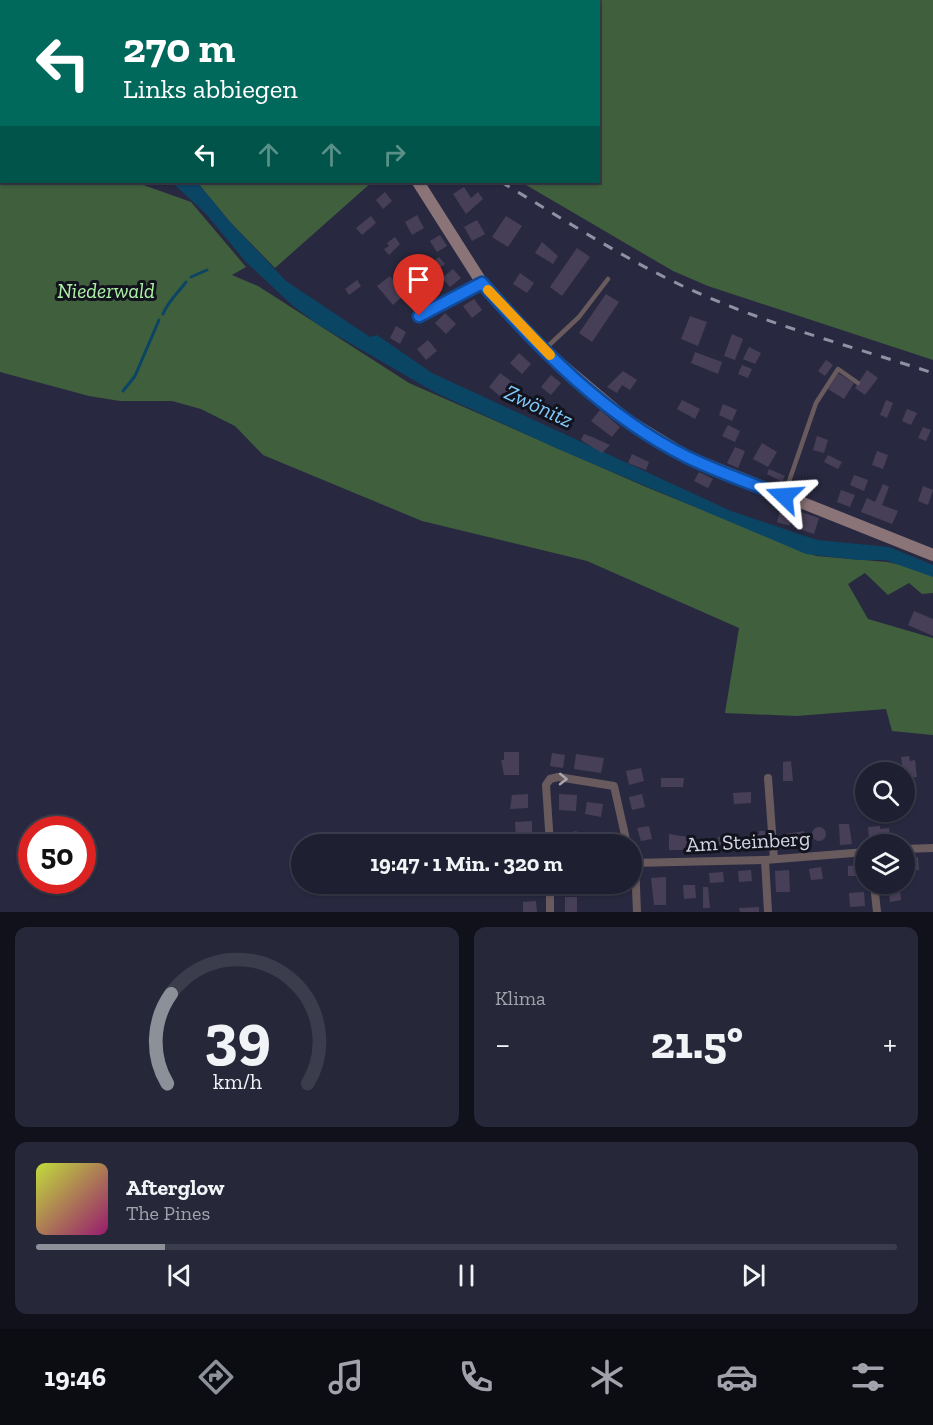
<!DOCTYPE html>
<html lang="de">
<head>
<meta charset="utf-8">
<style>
	:root { --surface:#1e1f30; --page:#262738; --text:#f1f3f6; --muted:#a1a2ab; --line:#3c3d4c; --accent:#8c9099 }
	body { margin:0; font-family:"Zilla Slab",serif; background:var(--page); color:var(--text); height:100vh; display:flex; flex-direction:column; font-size:22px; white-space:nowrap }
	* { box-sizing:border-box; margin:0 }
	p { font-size:20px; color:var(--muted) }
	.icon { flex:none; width:33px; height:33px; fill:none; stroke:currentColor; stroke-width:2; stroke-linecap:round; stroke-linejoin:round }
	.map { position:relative; height:912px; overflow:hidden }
	.drawer { display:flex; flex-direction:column; gap:15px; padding:15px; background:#10111a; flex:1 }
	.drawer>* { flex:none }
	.hud { position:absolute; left:0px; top:0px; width:600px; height:183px; box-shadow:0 2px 4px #0004,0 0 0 2px var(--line); background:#00695c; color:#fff; overflow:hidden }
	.tools { position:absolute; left:855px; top:762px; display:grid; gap:12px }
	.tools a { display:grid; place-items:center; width:60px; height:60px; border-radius:50%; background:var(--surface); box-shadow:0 2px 4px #0004,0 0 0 2px var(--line); font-size:30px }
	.speed { position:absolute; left:18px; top:816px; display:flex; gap:12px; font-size:30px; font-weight:700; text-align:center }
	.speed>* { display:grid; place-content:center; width:78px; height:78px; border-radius:50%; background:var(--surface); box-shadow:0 2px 4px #0004,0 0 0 2px var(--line); line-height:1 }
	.speed .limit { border:9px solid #d22; background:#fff; color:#111 }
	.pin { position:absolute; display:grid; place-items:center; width:51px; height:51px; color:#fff; margin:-62px -26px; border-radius:50% 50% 50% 0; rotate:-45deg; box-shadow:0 0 6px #0007 }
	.pin .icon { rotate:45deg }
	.me { position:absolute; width:66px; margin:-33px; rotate:290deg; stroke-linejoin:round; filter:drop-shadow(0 0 4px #0008) }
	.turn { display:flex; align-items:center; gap:21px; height:126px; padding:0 24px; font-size:27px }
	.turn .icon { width:78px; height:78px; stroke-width:2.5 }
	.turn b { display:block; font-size:42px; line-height:51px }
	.lanes { display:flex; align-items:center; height:57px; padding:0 24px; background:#0003; justify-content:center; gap:30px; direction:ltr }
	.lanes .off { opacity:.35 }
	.big { font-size:45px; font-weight:700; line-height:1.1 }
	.drawer .tile { flex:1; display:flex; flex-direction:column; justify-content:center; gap:9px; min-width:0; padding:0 21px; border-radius:12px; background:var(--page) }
	.drawer .dial { align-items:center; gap:0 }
	.dial svg { height:156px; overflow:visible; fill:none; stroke:var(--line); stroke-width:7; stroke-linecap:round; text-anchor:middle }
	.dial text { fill:var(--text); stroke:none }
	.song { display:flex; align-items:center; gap:18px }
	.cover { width:72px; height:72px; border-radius:9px; background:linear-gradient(135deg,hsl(70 70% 55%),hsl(320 70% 35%)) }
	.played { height:6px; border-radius:3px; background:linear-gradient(90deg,var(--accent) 15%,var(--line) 15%) }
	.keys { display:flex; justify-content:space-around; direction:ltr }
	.heat { display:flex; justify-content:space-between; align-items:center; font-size:33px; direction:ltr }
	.drawer .tiles { flex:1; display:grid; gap:15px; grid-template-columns:1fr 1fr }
	.tile:last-child { grid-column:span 2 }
	.trip { position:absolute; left:291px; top:834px; width:351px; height:60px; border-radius:30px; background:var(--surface); box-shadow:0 2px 4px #0004,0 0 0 2px var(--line); font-weight:700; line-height:60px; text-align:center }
	.menu { display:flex; height:96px; justify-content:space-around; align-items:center; background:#0c0c13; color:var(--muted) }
	.menu .icon { width:42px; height:42px }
	.menu .on { color:var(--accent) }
	.menu b { font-size:27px; color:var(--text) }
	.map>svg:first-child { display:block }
</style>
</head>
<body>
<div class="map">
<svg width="933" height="912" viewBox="0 0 933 912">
	<rect width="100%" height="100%" fill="#282940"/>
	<g fill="#405f3d">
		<polygon points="368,0 933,0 933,360 708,286 673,271 521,182 598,182 598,2"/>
		<polygon points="0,71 2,182 135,182 191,202 246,267 232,275 258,286 409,383 646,487 816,556 887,562 921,569 933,575 933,593 922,594 909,583 888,595 865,573 848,584 868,619 933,638 933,735 892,731 886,709 796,716 725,713 739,628 587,561 422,521 263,455 235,426 201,409 172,401 120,401 89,396 0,372"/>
		<polygon points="197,182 372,182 275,268 230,222"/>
	</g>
	<polygon fill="#0b4564" points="172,182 197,182 230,222 286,281 370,337 377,335 432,373 731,511 817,540 889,547 933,565 933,577 885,560 858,560 806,554 558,449 436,393 317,324 292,305 246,262 206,214"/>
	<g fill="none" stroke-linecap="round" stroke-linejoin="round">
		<g stroke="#0b4564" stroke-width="3">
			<polyline points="191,277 207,270"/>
			<path d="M 163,314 C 168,301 178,293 186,282"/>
			<polyline points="123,391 135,376 159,320"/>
		</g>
	</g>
	<g fill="#473f57">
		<polygon points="464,187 471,198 478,192 483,199 466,214 453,194"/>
		<polygon points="385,192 392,201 383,209 376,200"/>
		<polygon points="417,215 424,228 412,235 405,222"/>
		<polygon points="371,216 376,223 362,235 356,228"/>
		<polygon points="506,216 522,226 508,247 492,237"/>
		<polygon points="477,220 485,234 472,241 464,227"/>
		<polygon points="440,235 447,246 437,252 430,241"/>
		<polygon points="395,237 400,244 389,255 384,249 389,246 387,243"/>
		<polygon points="542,242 558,256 553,264 535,253"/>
		<polygon points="577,248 590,257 562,296 550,287"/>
		<polygon points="439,257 445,264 433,274 427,266"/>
		<polygon points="453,269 461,278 450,287 442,278"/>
		<polygon points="520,273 534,283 527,293 513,284"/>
		<polygon points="390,276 405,294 393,305 377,286"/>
		<polygon points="357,280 361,286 349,295 345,289"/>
		<polygon points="606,294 619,302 592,342 579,333"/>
		<polygon points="474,299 482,310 472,318 463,306"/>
		<polygon points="445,313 456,324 446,334 435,323"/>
		<polygon points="690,316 707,322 698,346 681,339"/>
		<polygon points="396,326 406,332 400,344 390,338"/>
		<polygon points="732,334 743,339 735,360 724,356"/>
		<polygon points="428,340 437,351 426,360 417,349"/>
		<polygon points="749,347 761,353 755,364 743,359"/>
		<polygon points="695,352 722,362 718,374 691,363"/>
		<polygon points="519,353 531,364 522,374 510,363"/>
		<polygon points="826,360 833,365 825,376 818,371"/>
		<polygon points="742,365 752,369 748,378 738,374"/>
		<polygon points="867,370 878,378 865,395 855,388"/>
		<polygon points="623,371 637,380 630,390 622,385 617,393 607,387"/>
		<polygon points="500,373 519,387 507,402 489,387"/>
		<polygon points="838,373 854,383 844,399 828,389"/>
		<polygon points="551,375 561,383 551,395 541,387"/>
		<polygon points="682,400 700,409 695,419 677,409"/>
		<polygon points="886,400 893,403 887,418 880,415"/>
		<polygon points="723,404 737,410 732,421 719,415"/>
		<polygon points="907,409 917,413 911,425 902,421"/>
		<polygon points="600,410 620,427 612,437 591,421"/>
		<polygon points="728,425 740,431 735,442 722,436"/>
		<polygon points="923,427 931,430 926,441 918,438"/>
		<polygon points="584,434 592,437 610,445 602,453 581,440"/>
		<polygon points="817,436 828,440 824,453 813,450"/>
		<polygon points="762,443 777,452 768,467 753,459"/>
		<polygon points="735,447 745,451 738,468 727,463"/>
		<polygon points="877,451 888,455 883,469 872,465"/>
		<polygon points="632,454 649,462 646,470 628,463"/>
		<polygon points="828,455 842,462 838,469 824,462"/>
		<polygon points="769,469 785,476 782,482 767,474"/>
		<polygon points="699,472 713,479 708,488 694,481"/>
		<polygon points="854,475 868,480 864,491 850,485"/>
		<polygon points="883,484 889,487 882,505 898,511 892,524 861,512 867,498 875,502"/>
		<polygon points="923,486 933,490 928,505 918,501"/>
		<polygon points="841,490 855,495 850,507 837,502"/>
		<polygon points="782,505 795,509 790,526 777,522"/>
		<polygon points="798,511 819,518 814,534 793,527"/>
		<polygon points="914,611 933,619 933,636 908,625"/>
		<polygon points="504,752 519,752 519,775 504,775 501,760 504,760"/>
		<polygon points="552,753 565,755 563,768 550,766"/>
		<polygon points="576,754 604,758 601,773 574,769"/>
		<polygon points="909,756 910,761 915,760 917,777 904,778 901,757"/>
		<polygon points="791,761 793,781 783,781 783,762"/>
		<polygon points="641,768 644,781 629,785 626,771"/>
		<polygon points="661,778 684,778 683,787 661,787"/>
		<polygon points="751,792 751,803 734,804 733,793"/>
		<polygon points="528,794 528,808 510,809 512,795"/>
		<polygon points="559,794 577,795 576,811 559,810"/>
		<polygon points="642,794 645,807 632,810 629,797"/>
		<polygon points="587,802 603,804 601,817 585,814"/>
		<polygon points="532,821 532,841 516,841 515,822"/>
		<polygon points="839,824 849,824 852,844 840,845"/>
		<polygon points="649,826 652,839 641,841 637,828"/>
		<polygon points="880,826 880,829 889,828 890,837 869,839 868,827"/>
		<circle cx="819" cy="834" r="7"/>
		<polygon points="574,831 602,837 601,844 571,844"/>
		<polygon points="759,831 765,831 766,845 752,845 752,834 759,834"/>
		<polygon points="804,831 805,841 786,844 785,834"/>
		<polygon points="669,834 688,837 688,850 669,850"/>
		<polygon points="733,836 733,846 719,845 718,837"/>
		<polygon points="918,857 919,870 904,871 904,859"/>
		<polygon points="861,865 862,879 857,879 856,876 848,876 848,866"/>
		<polygon points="821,867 823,879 811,880 809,869"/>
		<polygon points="751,870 752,881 739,882 738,871"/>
		<polygon points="789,870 790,892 776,892 775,871"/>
		<polygon points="723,872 724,882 710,883 709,873"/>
		<polygon points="666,877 666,905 654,905 651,878"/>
		<polygon points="683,885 695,885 696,898 684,899"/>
		<polygon points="703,887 708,887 710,908 703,908"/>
		<polygon points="900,890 901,900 890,902 889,892"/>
		<polygon points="864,892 865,906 850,907 849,893"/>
		<rect x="565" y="897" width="12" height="15"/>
		<polygon points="536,901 537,912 523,912 523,902"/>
		<polygon points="759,907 759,912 740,912 739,908"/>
	</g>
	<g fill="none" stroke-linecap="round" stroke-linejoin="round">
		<g stroke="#695b5d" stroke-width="4.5">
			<polyline points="419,316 480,285"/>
			<polyline points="546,348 579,317 608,279"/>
			<polyline points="785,493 816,403 838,369 858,383"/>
		</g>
		<g stroke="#695b5d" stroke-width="8">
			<polyline points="226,0 229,2"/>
			<polyline points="768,778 774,859"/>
			<polyline points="476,844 482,844"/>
			<polyline points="550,844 546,785 550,779 558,777 614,786 627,844"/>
			<polyline points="904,849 933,848"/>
			<polyline points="765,860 768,912"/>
			<polyline points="632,863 765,860 866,852"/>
			<polyline points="635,863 637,912"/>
			<polyline points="874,884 877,912"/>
			<polyline points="550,912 550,884"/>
		</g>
		<g stroke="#8b7478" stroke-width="12">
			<polyline points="86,0 89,2"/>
			<polyline points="418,182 482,283 504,308 544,350 626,419 688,457 933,555"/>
		</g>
		<g stroke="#9092a4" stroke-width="3" stroke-dasharray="10 10" stroke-linecap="butt">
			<polyline points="171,0 174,2"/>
			<path d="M 501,182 C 562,218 622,258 687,288 C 765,324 851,346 933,373"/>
		</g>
	</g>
	<defs><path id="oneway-chevron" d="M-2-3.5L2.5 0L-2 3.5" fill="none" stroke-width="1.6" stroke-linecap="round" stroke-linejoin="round" transform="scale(1.5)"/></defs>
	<use stroke="#a9a5af" href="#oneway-chevron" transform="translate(563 779) rotate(1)"/>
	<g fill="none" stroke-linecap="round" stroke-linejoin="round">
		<defs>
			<path id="route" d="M 419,316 L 482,283 C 540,350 607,417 687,457 C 718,472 752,484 784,496"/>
		</defs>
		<use href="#route" stroke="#114b97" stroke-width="15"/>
		<use href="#route" stroke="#1a73e8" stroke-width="10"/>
		<polyline stroke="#f59e0b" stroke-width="10" points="488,290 550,355"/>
	</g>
	<g text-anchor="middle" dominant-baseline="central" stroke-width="6" stroke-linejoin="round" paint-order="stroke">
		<g font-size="21" font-style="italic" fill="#acf3a5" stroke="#12131d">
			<text x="106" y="290">Niederwald</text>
		</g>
		<g font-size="21" fill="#d4d6e5" stroke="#12131d">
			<text transform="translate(748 841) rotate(-3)">Am Steinberg</text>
		</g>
		<g font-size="22" font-style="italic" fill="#82ccfc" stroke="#12131d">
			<text transform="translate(539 406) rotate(25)">Zwönitz</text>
		</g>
	</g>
</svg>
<div class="tools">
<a><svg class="icon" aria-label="search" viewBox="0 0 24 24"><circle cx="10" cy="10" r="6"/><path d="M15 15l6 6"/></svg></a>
<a><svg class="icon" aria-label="layers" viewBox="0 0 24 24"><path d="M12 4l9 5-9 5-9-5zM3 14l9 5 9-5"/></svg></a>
</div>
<div class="speed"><div class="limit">50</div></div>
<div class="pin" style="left:419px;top:316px;background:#d93025"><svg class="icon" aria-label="arrive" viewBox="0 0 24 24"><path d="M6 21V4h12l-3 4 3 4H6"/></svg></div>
<svg class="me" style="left:784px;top:496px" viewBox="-20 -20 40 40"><path d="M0-17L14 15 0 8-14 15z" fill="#1a73e8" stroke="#fff" stroke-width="4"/></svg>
<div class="trip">19:47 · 1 Min. · 320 m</div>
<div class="hud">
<div class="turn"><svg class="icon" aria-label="left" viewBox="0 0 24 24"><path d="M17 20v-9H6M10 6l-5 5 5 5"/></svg><div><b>270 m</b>Links abbiegen</div></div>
<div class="lanes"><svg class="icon" aria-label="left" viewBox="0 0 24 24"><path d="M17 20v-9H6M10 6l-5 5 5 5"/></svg><svg class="icon off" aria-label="ahead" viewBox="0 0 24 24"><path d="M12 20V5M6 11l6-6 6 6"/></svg><svg class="icon off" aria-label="ahead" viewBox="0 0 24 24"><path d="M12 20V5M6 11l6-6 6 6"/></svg><svg class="icon off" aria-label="right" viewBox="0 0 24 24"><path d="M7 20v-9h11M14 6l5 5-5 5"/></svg></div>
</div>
</div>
<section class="drawer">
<div class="tiles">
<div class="tile dial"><svg viewBox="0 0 100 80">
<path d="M14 69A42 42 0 1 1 86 69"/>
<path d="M14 69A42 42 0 0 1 16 23" stroke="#8c9099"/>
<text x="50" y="56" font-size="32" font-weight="700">39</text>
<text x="50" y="72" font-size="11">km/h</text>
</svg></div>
<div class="tile"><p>Klima</p>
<div class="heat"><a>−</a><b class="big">21.5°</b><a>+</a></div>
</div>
<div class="tile">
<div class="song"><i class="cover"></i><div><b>Afterglow</b><p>The Pines</p></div></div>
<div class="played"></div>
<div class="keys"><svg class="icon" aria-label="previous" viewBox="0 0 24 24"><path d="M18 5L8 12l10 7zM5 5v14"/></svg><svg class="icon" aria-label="pause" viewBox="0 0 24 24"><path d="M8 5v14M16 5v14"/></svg><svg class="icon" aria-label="next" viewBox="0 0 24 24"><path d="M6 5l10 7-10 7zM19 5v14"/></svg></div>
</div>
</div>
</section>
<nav class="menu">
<b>19:46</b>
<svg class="icon on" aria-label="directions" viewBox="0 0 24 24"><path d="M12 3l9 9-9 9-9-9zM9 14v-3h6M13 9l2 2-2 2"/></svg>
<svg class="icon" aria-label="music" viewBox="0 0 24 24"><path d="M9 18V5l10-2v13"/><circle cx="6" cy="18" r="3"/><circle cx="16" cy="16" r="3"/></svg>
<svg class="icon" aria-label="phone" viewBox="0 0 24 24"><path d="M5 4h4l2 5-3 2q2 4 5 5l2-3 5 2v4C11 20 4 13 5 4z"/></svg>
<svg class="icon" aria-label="climate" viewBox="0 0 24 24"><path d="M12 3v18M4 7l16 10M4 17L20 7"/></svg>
<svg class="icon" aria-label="car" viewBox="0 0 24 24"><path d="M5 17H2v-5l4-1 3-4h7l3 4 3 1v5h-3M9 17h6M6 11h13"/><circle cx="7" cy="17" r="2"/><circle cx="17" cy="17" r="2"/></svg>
<svg class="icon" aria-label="filters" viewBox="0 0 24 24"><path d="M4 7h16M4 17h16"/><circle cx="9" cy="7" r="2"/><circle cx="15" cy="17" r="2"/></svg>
</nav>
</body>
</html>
